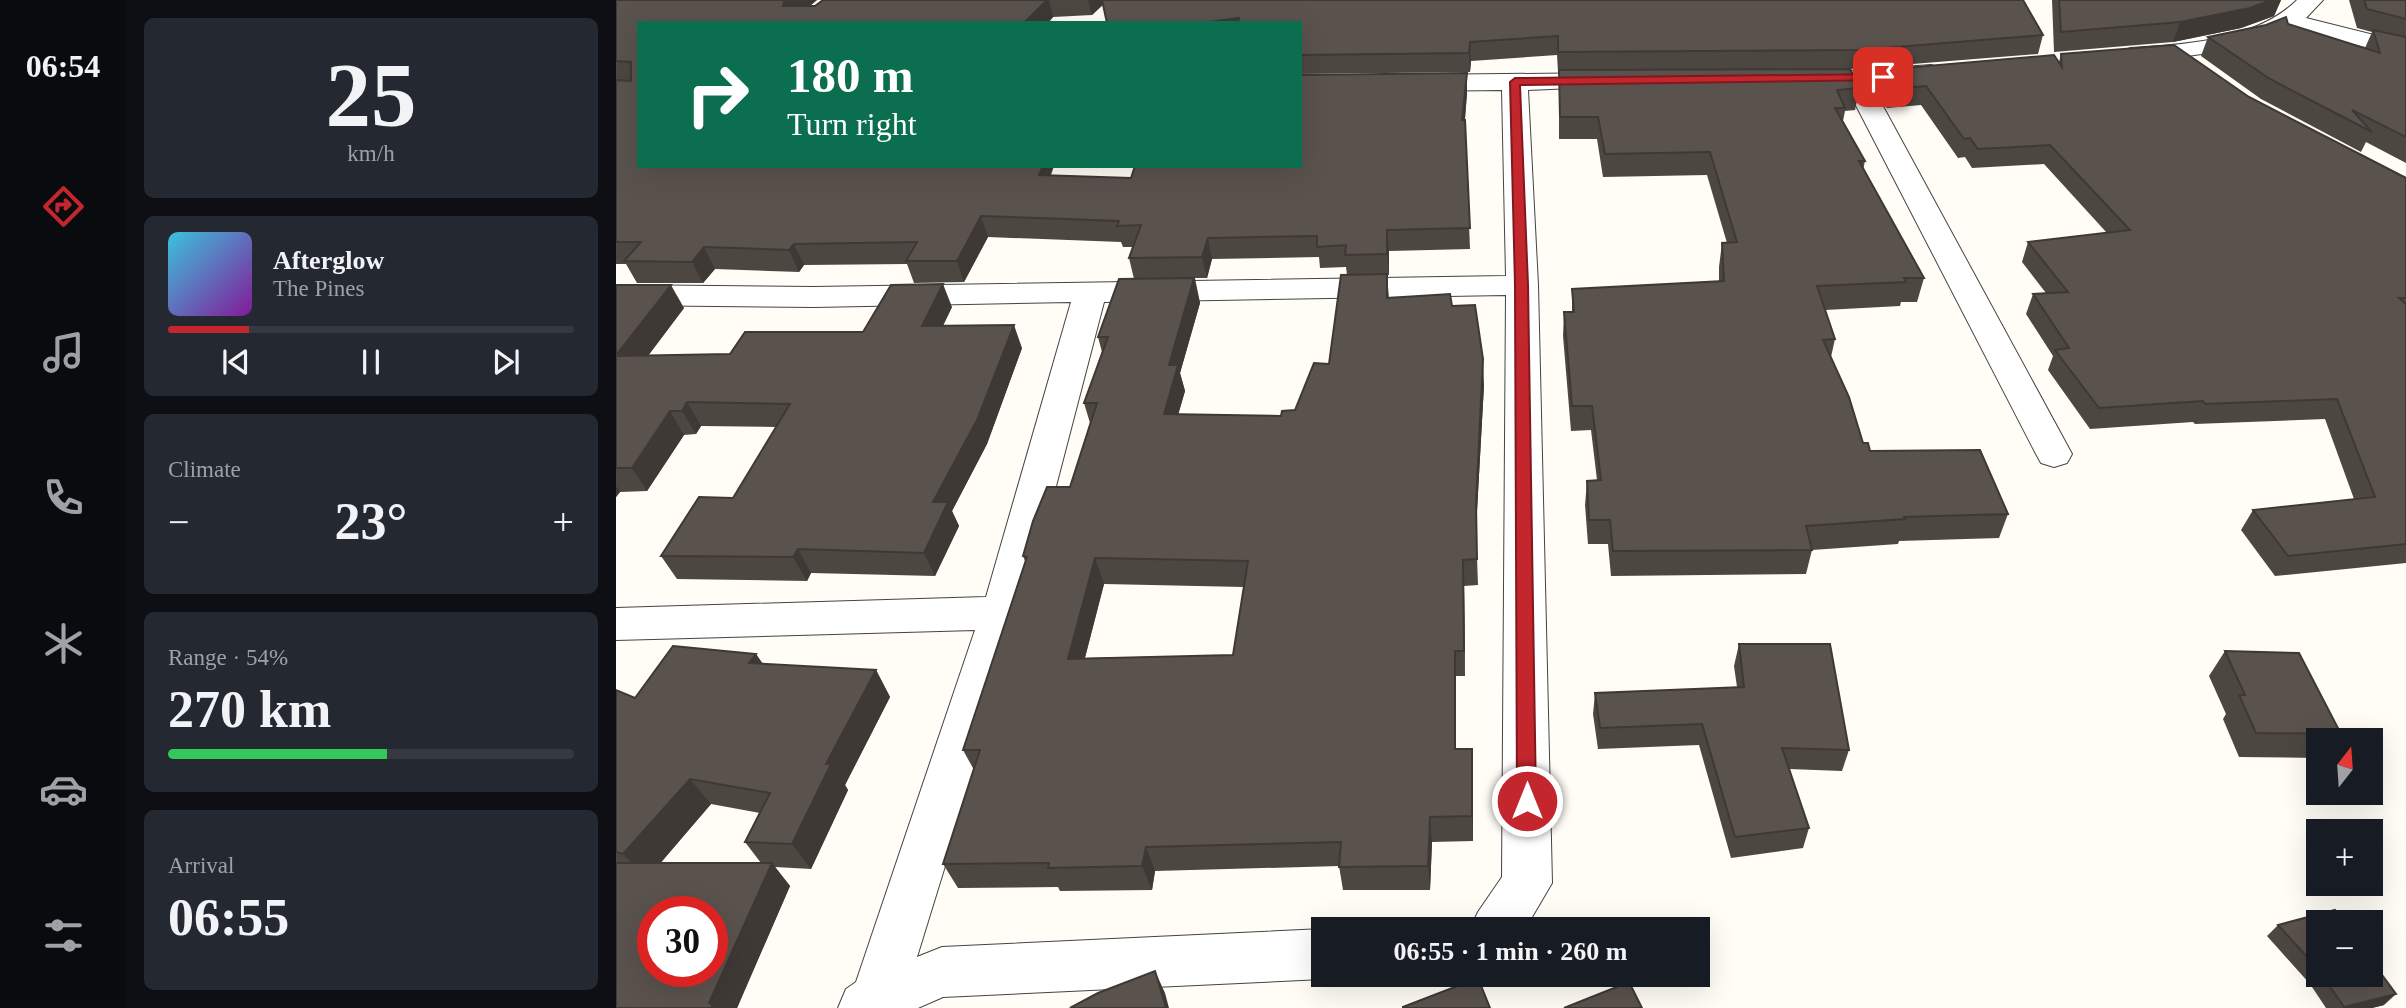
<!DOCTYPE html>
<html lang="en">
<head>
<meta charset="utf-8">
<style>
	:root { --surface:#171b24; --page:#242831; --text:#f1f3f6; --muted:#9ea1a6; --line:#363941; --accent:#c4262e }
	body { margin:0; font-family:"Times New Roman",serif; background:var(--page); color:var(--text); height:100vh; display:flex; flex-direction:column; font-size:26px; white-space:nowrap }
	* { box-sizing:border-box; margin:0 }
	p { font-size:23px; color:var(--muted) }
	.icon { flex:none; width:38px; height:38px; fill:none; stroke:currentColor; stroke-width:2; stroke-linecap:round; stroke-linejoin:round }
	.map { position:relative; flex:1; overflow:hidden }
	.sheet { display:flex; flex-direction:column; gap:18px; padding:18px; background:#0d0f14; width:490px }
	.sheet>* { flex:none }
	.hud { position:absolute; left:21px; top:21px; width:665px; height:147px; border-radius:0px; box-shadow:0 7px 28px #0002; background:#0b6e4f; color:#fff; overflow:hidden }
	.needle { width:46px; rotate:17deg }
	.fabs { position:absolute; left:1690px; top:728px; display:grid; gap:14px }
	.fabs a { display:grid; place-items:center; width:77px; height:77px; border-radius:0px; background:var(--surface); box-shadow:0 7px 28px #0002; font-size:35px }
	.speed { position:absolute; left:21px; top:896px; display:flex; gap:14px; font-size:35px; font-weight:700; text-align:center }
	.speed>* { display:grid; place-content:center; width:91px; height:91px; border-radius:50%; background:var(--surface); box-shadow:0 7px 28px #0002; line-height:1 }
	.speed .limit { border:10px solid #d22; background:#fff; color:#111 }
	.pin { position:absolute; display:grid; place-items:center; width:60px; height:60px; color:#fff; margin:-30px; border-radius:14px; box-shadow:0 4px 10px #0006 }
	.me { position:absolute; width:77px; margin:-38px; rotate:0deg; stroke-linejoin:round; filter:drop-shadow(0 0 5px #0008) }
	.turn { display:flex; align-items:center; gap:24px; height:147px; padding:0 35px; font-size:32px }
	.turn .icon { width:91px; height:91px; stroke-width:2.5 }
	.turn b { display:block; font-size:49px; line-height:60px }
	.big { font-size:52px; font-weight:800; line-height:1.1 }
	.sheet .card { flex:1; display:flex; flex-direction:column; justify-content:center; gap:10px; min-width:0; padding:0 24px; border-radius:10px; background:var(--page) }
	.sheet .dial { align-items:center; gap:0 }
	.dial b { font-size:91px; line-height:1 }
	.song { display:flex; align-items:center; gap:21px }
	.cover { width:84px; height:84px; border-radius:10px; background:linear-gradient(135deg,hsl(190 70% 55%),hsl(290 70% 35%)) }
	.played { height:7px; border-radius:4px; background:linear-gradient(90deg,var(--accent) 20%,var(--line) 20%) }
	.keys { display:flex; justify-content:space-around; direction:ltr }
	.heat { display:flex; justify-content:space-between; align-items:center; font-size:38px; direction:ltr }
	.charge { height:10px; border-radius:5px; background:linear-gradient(90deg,#34c759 54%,var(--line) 0) }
	.trip { position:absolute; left:695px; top:917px; width:399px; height:70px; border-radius:0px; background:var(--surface); box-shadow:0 7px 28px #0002; font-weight:800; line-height:70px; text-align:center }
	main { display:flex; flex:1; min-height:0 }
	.tabs { display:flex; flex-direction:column; width:126px; justify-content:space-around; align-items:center; background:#090b0e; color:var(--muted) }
	.tabs .icon { width:49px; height:49px }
	.tabs .active { color:var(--accent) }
	.tabs b { font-size:32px; color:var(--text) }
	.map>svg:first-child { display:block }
</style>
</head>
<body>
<main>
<nav class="tabs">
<b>06:54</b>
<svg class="icon active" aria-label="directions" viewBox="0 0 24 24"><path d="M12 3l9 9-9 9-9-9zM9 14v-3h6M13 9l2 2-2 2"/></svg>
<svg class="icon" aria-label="music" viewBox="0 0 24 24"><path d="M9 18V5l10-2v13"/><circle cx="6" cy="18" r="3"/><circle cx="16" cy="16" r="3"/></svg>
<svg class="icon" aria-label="phone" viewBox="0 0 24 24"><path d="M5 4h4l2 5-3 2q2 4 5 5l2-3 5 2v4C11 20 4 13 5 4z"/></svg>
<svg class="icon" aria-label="climate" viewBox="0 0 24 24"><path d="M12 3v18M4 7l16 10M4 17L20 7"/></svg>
<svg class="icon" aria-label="car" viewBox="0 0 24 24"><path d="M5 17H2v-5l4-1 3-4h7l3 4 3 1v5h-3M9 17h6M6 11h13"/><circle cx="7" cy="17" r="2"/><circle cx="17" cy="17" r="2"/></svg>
<svg class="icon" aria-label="filters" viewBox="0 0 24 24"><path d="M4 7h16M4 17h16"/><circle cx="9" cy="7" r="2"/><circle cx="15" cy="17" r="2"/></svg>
</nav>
<section class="sheet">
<div class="card dial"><b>25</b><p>km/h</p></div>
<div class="card">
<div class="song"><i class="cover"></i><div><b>Afterglow</b><p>The Pines</p></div></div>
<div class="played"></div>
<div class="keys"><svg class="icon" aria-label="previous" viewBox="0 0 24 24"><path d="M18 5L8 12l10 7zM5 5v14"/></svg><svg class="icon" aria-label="pause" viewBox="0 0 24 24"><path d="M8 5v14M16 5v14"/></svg><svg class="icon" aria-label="next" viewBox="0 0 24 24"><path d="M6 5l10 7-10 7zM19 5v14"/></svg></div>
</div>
<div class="card"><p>Climate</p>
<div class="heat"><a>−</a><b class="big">23°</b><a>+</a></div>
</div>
<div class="card"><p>Range · 54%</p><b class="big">270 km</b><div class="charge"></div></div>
<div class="card"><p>Arrival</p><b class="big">06:55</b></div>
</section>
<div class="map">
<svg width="1790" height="1008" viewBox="0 0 1790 1008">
	<rect width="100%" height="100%" fill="#fffdf5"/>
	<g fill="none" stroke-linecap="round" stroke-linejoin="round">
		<defs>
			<g id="street">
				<path d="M 1681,0 L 1707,0 L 1690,18 L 1790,43 L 1790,57 L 1675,29 L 1614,50 L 1515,64 L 1506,61 L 1502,56 L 1506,51 L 1515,48 C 1571,44 1639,41 1681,0 Z"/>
				<polygon points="1315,65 1324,68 1328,73 1324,78 1256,86 1456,454 1451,463 1438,467 1425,463 1420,454 1231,88 1178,85 1174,80 1178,75"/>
				<polygon points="994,73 1003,76 1007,81 1003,86 912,90 922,285 936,883 909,929 854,929 862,912 886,877 890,295 488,302 407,613 301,957 326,947 707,929 707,975 717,975 707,979 327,997 302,1008 222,1008 230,989 240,982 359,630 0,640 0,608 370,597 455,302 198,307 0,305 0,285 198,287 890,276 886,90 798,91 789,88 785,83 789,78 798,75"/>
			</g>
		</defs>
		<use href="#street" stroke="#444" stroke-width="2"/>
		<use href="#street" fill="#fff" fill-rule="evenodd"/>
	</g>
	<g fill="#4d4742" fill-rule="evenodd">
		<path d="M 0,0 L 201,0 L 194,6 L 199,6 L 207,0 L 1407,0 L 1427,35 L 1422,54 L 1234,69 L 1244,88 L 1239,110 L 1229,111 L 1227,121 L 1249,161 L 1247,170 L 1308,278 L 1301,302 L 1285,302 L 1284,306 L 1209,310 L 1219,339 L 1215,357 L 1247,443 L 1254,451 L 1392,514 L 1383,538 L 1283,541 L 1282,544 L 1196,550 L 1190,574 L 995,576 L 992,544 L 972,544 L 969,505 L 971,481 L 981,480 L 975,430 L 955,431 L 947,336 L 948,312 L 956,312 L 956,289 L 1103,281 L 1103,267 L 1106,243 L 1111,243 L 1091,175 L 987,177 L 981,139 L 943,139 L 943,72 L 942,72 L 941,55 L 855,61 L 854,72 L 684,74 L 684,23 L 487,4 L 476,15 L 437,17 L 432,23 L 23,23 L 23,166 L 438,166 L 435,175 L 515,178 L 684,166 L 851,73 L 851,93 L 849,120 L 854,249 L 773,251 L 773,275 L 771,275 L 773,298 L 836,306 L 868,385 L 860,529 L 862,585 L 848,586 L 849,676 L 840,676 L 840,749 L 857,774 L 857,841 L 816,842 L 814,890 L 727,890 L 723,866 L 539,871 L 536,890 L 444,891 L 442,887 L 342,888 L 327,864 L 358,770 L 347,750 L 409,561 L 407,556 L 454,487 L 474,423 L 468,403 L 486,352 L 482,337 L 518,279 L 513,258 L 517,247 L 507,247 L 505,242 L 372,237 L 348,282 L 298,283 L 291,264 L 188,265 L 183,272 L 99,269 L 87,283 L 21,283 L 10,264 L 0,264 ZM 703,257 L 704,268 L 730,267 L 731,275 L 713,364 L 679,410 L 665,416 L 562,414 L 569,391 L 564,373 L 584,303 L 579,278 L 591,278 L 596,259 ZM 488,584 L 628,587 L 617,655 L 469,658 Z"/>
		<polygon points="1436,0 1665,0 1658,16 1625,28 1557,42 1438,52"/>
		<polygon points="1733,0 1790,0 1790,163 1750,142 1745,152 1645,99 1585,56 1592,37 1672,24 1749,48 1756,32 1741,28"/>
		<polygon points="1445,54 1633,97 1790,178 1790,563 1659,576 1625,530 1637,510 1738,499 1709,419 1579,424 1577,422 1474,429 1432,370 1437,356 1410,314 1417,294 1430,293 1406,262 1412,242 1491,233 1428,164 1356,168 1349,157 1342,158 1305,105 1271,108 1260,88 1264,70 1443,62"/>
		<polygon points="0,285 68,308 32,356 114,354 247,332 336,307 327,326 406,348 371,444 336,511 343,526 319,576 195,573 191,581 61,579 45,556 117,498 160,427 85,426 80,434 68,435 31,491 4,492 0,497"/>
		<polygon points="1123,644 1233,750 1226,771 1173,769 1193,828 1187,848 1115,858 1083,745 982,749 977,714 979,693 1121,687 1118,666"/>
		<polygon points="1609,651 1725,734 1720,740 1703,740 1703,758 1623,757 1607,719 1610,714 1593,676"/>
		<path d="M 140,654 L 147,664 L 260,670 L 274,697 L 229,785 L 232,790 L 195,869 L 159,867 L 174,886 L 121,1008 L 0,1008 L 0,690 L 19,698 ZM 95,804 L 144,813 L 129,842 L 145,863 L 44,863 Z"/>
		<polygon points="1703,922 1703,975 1755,975 1768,1005 1756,1008 1710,1008 1694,984 1651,936 1662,925"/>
	</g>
	<g fill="#3f3936">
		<polygon points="170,0 201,0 175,21 167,6 168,2"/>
		<polygon points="431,0 433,0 437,17 432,23 408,23"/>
		<polygon points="472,0 487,0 488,4 476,15"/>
		<polygon points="1655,0 1665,0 1658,16 1625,28 1557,42 1564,22"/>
		<polygon points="623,18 624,23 586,23"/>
		<polygon points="854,42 855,61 854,72 853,53"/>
		<polygon points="851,73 851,93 847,140 846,120"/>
		<polygon points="427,166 438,166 434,174 436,180 423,175"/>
		<polygon points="365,216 372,237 348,282 341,261"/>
		<polygon points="771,230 773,251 773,275 771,254"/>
		<polygon points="592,238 596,259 591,278 586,257"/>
		<polygon points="178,244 188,265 183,272 173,250"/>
		<polygon points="88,247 99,269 87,283 76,262"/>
		<polygon points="578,278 584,303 564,373 569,391 555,440 548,414 553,365"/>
		<polygon points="327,284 336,307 315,349 306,326"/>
		<polygon points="55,285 68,308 18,374 1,354"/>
		<polygon points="398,325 406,348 371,444 336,511 343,526 319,576 308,553 317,502"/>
		<polygon points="867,359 868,385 860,530 860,504"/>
		<polygon points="71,402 85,426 80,434 66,411"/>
		<polygon points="54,411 68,435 31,491 16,468"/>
		<polygon points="0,486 4,492 0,497"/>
		<polygon points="182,549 195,573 191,581 177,557"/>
		<polygon points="479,558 488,584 462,684 452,659"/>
		<polygon points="847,560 848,586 849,676 848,651"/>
		<polygon points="839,651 840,676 840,774 839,749"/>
		<polygon points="140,654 157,680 133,663"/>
		<polygon points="260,670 274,697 229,785 232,790 195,869 176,844 210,764"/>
		<polygon points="856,749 857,774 857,841 856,816"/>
		<polygon points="74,779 95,804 31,879 7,854"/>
		<polygon points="814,817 816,842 814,890 812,866"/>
		<polygon points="530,847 539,871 536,890 526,866"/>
		<polygon points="156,863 174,886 121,1008 95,1008 93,1003"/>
		<polygon points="539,971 549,993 553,1008 550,1008"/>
		<polygon points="1780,994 1768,1005 1756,1008 1727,1008 1728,1007"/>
	</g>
	<g fill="#5a524d" stroke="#3f3936" stroke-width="2" fill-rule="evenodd">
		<polygon points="0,0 170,0 168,2 167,6 199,6 207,0 431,0 408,23 23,23 23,166 427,166 423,175 515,178 519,166 684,166 684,75 851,73 846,120 849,120 854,228 771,230 771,254 729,255 730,245 701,247 701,236 592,238 586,257 513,258 525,225 501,226 503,221 365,216 341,261 290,261 301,242 178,244 173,250 88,247 76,262 8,261 25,242 0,242 0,80 15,81 15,62 0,61"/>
		<polygon points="486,0 1407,0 1427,35 1244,50 942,52 942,36 854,42 853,53 684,55 684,23 622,23 623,18 586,23 491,23"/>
		<polygon points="1443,0 1655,0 1634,8 1564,22 1445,32"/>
		<polygon points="1748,0 1790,0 1790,19 1751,9"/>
		<polygon points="1670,17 1672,24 1764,53 1757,30 1790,37 1790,137 1736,110 1756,132 1654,79 1592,37 1650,25"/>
		<polygon points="1558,45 1633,97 1790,178 1790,298 1783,298 1790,304 1790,544 1672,556 1637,510 1759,497 1721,399 1589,404 1587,401 1483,408 1439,350 1453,348 1417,294 1452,292 1412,242 1514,230 1434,145 1362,149 1354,138 1348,139 1310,86 1275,89 1264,70 1438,55 1446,67 1445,54"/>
		<polygon points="1234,69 1244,88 1221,90 1229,108 1219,108 1249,161 1243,161 1308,278 1288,278 1290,282 1201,286 1219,339 1207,340 1233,397 1247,443 1252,443 1254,451 1364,450 1392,514 1288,517 1289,519 1190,526 1196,550 997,551 994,520 973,520 971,481 985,480 976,406 956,406 948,312 958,312 956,289 1108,281 1106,243 1121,242 1094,152 989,154 982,117 944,117 943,70"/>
		<path d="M 771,274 L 771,298 L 834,294 L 836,306 L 859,305 L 867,359 L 860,504 L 861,559 L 847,560 L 848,651 L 839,651 L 839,749 L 856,749 L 856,816 L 814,817 L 812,866 L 723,867 L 725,842 L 530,847 L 526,866 L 432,868 L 433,863 L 327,864 L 364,750 L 347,750 L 411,557 L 407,556 L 417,521 L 431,487 L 454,487 L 481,403 L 468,403 L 492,337 L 482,337 L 503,279 L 578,278 L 553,365 L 562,365 L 548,414 L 665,416 L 666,411 L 679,410 L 698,363 L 713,364 L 725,275 ZM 479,558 L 632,561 L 617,655 L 452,659 Z"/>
		<polygon points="327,284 306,326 398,325 361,420 317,502 332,502 308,553 182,549 177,557 45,556 83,497 117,498 174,404 71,402 66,411 54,411 16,468 0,468 0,285 55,285 1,354 6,354 3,356 114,354 129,332 247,332 275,285"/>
		<polygon points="1123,644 1214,644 1233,750 1166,748 1193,828 1119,837 1086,724 984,728 979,693 1128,687"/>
		<polygon points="57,646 140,654 133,663 260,670 210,764 215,764 176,844 129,842 154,793 74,779 7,854 0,852 0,690 19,698"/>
		<polygon points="1609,651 1683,653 1725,734 1640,733 1623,695 1629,695"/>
		<path d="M 0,863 L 156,863 L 93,1003 L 97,1004 L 95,1008 L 0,1008 ZM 37,912 L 96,912 L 96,971 L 37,971 Z"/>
		<polygon points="1719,910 1727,922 1703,922 1703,970 1662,925"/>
		<polygon points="1755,960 1780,994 1728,1007 1706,975 1755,975"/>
		<polygon points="539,971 550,1008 454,1008 482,993"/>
		<polygon points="862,978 874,1008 787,1008 787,1007"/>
		<polygon points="1013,982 1026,1008 948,1008"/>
	</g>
	<polygon fill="#c4262e" stroke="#7f191e" stroke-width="2" points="1267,74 1272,77 1271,80 904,85 912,285 920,801 917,807 911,810 904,807 901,801 899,285 894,82 899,78"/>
</svg>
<div class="fabs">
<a><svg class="needle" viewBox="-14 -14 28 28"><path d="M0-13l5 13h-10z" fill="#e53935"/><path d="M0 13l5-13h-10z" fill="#9ea1a6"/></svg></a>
<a>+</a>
<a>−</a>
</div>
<div class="speed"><div class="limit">30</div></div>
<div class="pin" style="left:1267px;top:77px;background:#d93025"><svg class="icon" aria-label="arrive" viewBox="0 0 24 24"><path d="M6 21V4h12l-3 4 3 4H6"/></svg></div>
<svg class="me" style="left:911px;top:801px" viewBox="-20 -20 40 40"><circle r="17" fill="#c4262e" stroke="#fff" stroke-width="3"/><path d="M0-11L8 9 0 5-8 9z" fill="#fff"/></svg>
<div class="trip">06:55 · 1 min · 260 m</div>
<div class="hud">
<div class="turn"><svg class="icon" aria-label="right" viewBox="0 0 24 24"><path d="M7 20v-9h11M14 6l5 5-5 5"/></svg><div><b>180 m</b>Turn right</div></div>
</div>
</div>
</main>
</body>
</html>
